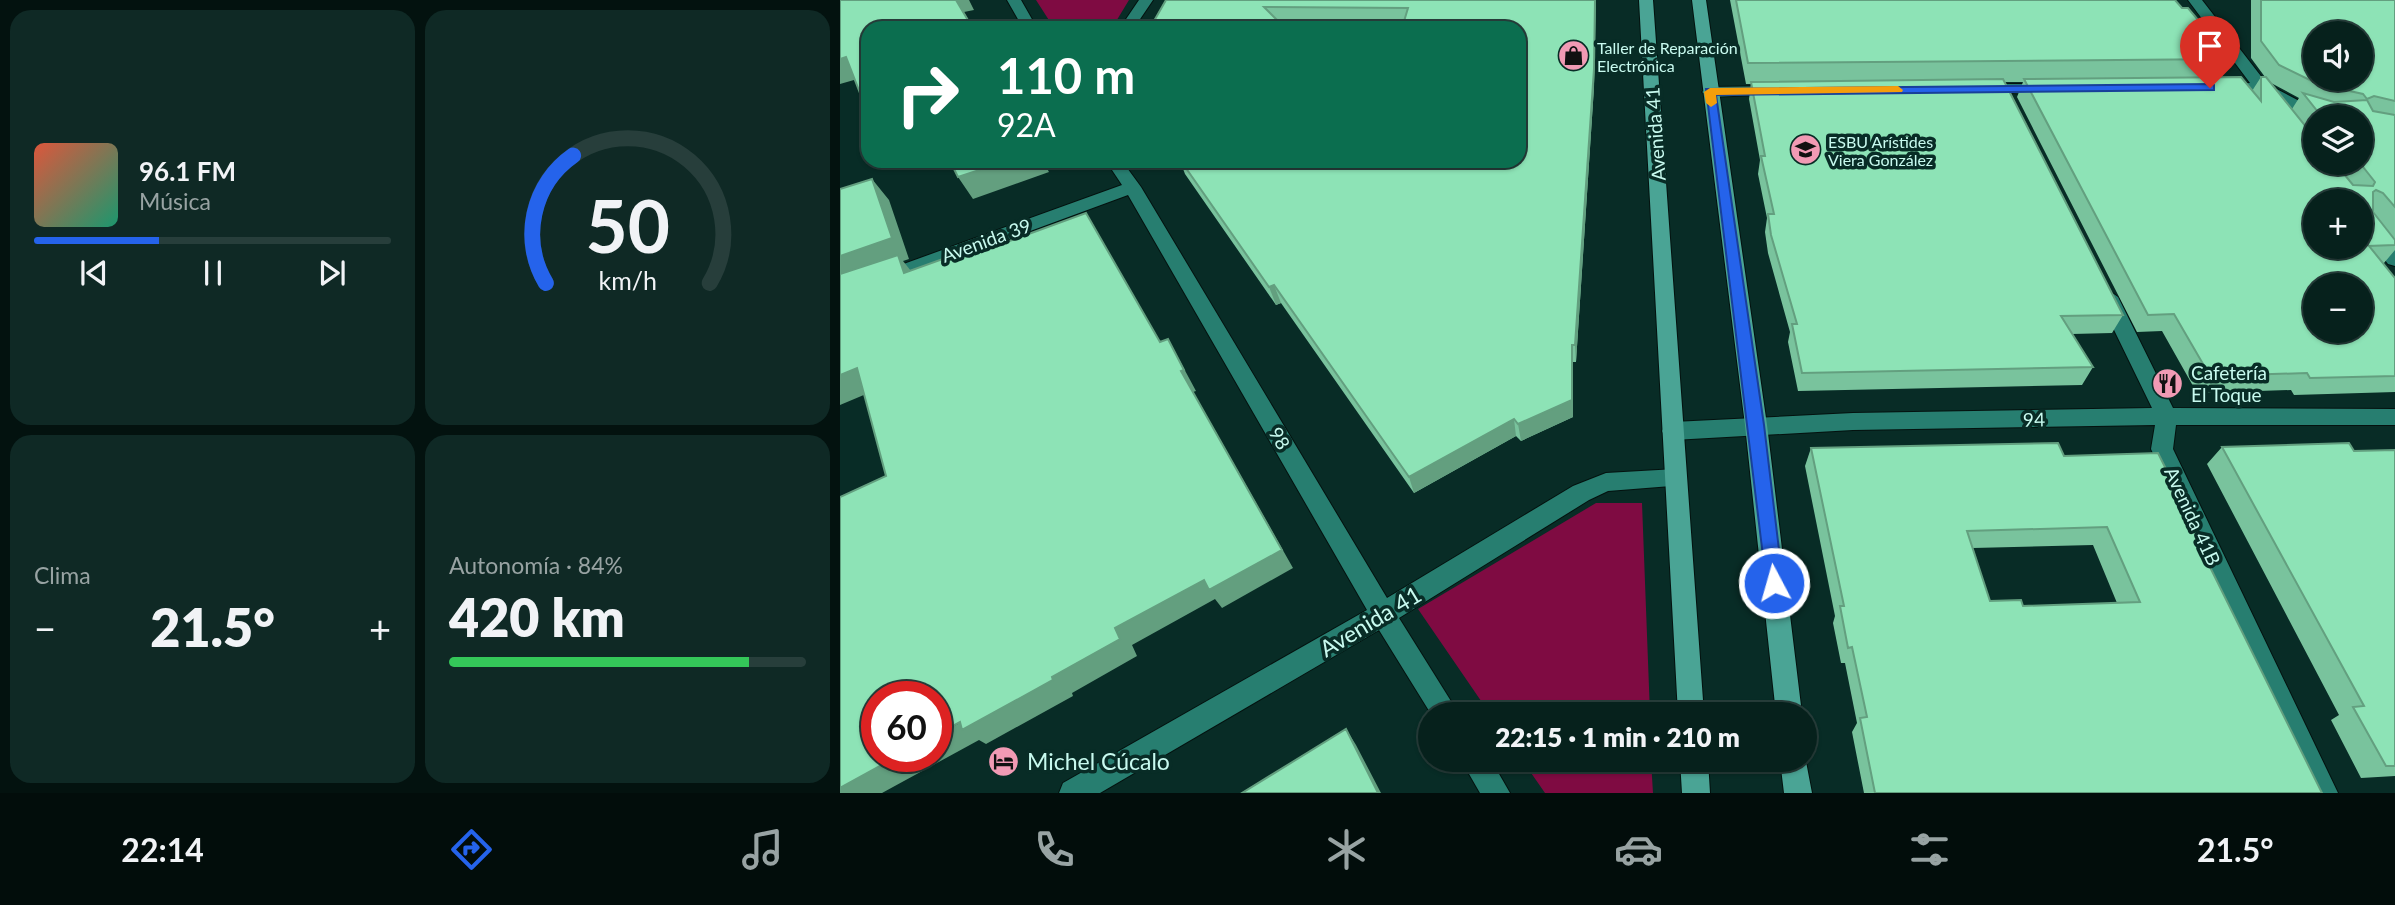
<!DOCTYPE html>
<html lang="es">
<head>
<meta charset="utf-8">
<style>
  body { margin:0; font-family:Lato,sans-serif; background:#0f2925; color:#f1f3f6; height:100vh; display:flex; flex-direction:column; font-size:26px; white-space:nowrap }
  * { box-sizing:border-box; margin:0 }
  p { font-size:23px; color:#98a3a3 }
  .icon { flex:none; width:38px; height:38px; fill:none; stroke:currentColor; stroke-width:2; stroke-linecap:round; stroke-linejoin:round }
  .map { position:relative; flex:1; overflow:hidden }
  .drawer { display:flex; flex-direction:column; gap:10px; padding:10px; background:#03120f; width:840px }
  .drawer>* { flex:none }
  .top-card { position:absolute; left:21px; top:21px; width:665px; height:147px; border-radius:21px; box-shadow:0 2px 5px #0004,0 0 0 2px #273e3b; background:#0b6e4f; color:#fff; overflow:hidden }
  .buttons { position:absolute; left:1463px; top:21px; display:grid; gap:14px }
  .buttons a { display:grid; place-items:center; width:70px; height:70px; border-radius:50%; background:#06211c; box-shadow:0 2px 5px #0004,0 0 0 2px #273e3b; font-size:35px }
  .speed { position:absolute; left:21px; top:681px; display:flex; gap:14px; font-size:35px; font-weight:700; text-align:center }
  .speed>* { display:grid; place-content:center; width:91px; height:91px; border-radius:50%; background:#06211c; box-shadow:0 2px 5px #0004,0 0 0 2px #273e3b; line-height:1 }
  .speed .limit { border:10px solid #d22; background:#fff; color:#111 }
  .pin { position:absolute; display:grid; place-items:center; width:60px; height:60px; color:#fff; margin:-72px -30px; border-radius:50% 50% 50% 0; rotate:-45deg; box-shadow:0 0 7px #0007 }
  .pin .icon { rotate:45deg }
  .me { position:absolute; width:77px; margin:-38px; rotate:354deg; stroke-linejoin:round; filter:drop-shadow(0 0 5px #0008) }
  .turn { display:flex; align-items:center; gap:24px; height:147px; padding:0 21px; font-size:32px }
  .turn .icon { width:91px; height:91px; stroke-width:2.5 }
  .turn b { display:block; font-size:49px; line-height:60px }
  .big { font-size:52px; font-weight:800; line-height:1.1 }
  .drawer .widget { flex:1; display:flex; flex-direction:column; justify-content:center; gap:10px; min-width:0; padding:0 24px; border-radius:21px; background:#0f2925 }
  .drawer .dial { align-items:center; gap:0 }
  .dial svg { height:182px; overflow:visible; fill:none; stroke:#273e3b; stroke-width:7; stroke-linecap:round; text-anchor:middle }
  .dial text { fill:#f1f3f6; stroke:none }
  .song { display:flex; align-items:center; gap:21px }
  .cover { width:84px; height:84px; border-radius:10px; background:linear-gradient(135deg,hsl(10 70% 55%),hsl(160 70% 35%)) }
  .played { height:7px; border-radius:4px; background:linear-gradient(90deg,#2563eb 35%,#273e3b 35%) }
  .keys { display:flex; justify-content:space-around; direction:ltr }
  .heat { display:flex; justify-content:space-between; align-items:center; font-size:38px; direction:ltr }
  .charge { height:10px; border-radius:5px; background:linear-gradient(90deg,#34c759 84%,#273e3b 0) }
  .drawer .tiles { flex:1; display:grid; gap:10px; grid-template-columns:repeat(2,1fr) }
  .trip { position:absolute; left:578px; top:702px; width:399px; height:70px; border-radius:35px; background:#06211c; box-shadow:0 2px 5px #0004,0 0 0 2px #273e3b; font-weight:800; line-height:70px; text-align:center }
  .dock { display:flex; height:112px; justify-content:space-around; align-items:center; background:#020d0b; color:#98a3a3 }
  .dock .icon { width:49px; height:49px }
  .dock .on { color:#2563eb }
  .dock b { font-size:32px; color:#f1f3f6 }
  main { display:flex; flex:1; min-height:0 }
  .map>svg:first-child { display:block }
  .green { fill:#7f0b42 }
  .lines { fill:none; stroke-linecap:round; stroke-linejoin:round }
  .minor-casing { stroke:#04120f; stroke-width:2 }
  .major-casing { stroke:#04120f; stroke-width:2 }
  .minor { fill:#277e70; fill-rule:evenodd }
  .major { fill:#4aa495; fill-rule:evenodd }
  .wall { fill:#79c39d; fill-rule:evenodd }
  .shaded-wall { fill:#639f7f }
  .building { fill:#8de3b6; stroke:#639f7f; stroke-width:2; fill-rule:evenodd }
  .route { fill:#2563eb; stroke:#184099; stroke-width:2 }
  .slow { fill:#f59e0b }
  .labels { text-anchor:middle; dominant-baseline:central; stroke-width:7; stroke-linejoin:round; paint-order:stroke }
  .far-poi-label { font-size:16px; fill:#c8faef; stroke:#082c26; text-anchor:start }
  .street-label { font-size:19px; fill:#c8faef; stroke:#082c26 }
  .poi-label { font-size:19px; fill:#c8faef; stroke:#082c26; text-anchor:start }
  .near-street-label { font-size:23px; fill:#c8faef; stroke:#082c26 }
  .near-poi-label { font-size:23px; fill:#c8faef; stroke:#082c26; text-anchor:start }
</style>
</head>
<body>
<main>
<section class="drawer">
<div class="tiles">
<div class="widget">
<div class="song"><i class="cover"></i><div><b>96.1 FM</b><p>Música</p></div></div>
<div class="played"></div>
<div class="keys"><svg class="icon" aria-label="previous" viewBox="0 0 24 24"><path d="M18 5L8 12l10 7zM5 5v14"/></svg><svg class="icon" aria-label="pause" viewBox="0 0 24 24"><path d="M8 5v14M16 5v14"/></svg><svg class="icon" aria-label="next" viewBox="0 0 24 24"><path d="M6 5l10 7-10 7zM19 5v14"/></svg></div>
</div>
<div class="widget dial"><svg viewBox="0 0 100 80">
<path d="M14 69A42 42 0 1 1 86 69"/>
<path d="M14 69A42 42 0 0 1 26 13" stroke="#2563eb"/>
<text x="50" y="56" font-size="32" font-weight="700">50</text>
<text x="50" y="72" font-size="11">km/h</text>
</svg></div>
<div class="widget"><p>Clima</p>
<div class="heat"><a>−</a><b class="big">21.5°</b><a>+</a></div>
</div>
<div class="widget"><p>Autonomía · 84%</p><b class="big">420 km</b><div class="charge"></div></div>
</div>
</section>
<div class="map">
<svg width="1555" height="793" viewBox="0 0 1555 793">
  <rect width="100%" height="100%" fill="#082c26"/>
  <path class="green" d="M 196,0 L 289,0 L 272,28 L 214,28 Z
    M 756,503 L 802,503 L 810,714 L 650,714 L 578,609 Z
    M 682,760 L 811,760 L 813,793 L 705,793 Z"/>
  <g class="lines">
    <defs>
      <path id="minor" d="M 167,0 L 181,0 L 197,28 L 183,28 Z
        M 299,0 L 313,0 L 294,28 L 280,28 Z
        M 1348,0 L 1362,0 L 1427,84 L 1465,104 L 1510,114 L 1512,117 C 1493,117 1472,118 1454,111 C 1441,106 1436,102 1423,99 L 1417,92 L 1378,91 L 1378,85 L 1410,83 Z
        M 1142,84 L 1207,84 L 1215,89 L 1207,94 L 1137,92 L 1134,89 Z
        M 938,86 L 943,88 L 943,94 L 870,97 L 862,92 L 870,87 Z
        M 266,161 L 282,161 L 301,187 L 547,598 L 733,486 L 766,473 L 836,469 L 844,471 L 847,478 L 844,485 L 768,491 L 749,500 L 559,618 L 619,714 L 591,714 L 539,630 L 260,793 L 219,793 L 223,783 L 527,610 L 288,195 L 0,301 L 0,287 L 282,185 Z
        M 1521,210 L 1527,212 L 1555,247 L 1555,266 L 1548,264 L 1521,228 Z
        M 1268,290 L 1278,297 L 1333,408 L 1555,409 L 1555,425 L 1336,425 L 1333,449 L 1498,793 L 1469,793 L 1311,449 L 1315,425 L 1013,430 L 833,440 L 825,437 L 822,431 L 825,425 L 833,422 L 1013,413 L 1312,408 L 1258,297 Z
        M 621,760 L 651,760 L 670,793 L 640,793 Z"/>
      <path id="major" d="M 799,0 L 813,0 L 864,714 L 838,714 Z
        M 852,0 L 866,0 L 927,425 L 962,714 L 936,714 L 905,425 Z
        M 964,751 L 972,793 L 944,793 L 940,760 L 964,760 Z
        M 840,760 L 868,760 L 870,793 L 842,793 Z"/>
    </defs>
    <use href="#minor" class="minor-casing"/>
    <use href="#major" class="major-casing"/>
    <use href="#minor" class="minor"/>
    <use href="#major" class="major"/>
  </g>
  <path class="wall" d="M 326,0 L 756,0 L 754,87 L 736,362 L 733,362 L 733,417 L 681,441 L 676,436 L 574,493 L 441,303 L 436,305 L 345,174 L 340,161 L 679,161 L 562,25 L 441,24 Z
    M 890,0 L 1335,0 L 1391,59 L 1381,78 L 1412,91 L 1421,77 L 1425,77 L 1411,58 L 1411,0 L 1555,0 L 1555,250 L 1544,263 L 1542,263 L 1555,278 L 1555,392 L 1454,395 L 1451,390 L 1357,393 L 1322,331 L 1297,332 L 1177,97 L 1183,82 L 1165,82 L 1283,315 L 1272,333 L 1232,334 L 1253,367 L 1242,385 L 958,391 L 948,342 L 950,332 L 928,253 L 925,232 L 927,218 L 918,174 L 920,160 L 909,99 L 911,84 L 906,84 ZM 1431,83 L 1459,98 L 1452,109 ZM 1475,117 L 1521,117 L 1521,163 L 1475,163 Z
    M 1382,447 L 1514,451 L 1555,450 L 1555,776 L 1521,778 L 1491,720 L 1499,715 L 1367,464 Z
    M 971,448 L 1224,456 L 1365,547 L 1361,551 L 1482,793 L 1024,793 L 1012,732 L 1017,723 L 1005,663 L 1001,663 L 993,623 L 995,616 L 965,466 ZM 1253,545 L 1277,603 L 1183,606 L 1150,601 L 1133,548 Z"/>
  <path class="shaded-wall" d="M 116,0 L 129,0 L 134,10 L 124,12 L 133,28 L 125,28 L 122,24 Z
    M 755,0 L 754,87 L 736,362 L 735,345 Z
    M 6,57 L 21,78 L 0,84 L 0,59 Z
    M 28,91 L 28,105 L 20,93 Z
    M 167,161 L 203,161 L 209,172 L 133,199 L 118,177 Z
    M 32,179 L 49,200 L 69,259 L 63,261 L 75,276 L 0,284 L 0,256 Z
    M 434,285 L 441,303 L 436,305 L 429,287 Z
    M 328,339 L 356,391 L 353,392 L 453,568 L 382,608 L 375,599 L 292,645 L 297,656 L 232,693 L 233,696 L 146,744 L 139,740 L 42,793 L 0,793 L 0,788 L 58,756 L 96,756 L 96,735 L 212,677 L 275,628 L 341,371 Z
    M 732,345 L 733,362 L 733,417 L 681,441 L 678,424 Z
    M 17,368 L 38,389 L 0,405 L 0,375 Z
    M 674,419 L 676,436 L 574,493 L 569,477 Z
    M 506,729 L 516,745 L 541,793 L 538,793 Z"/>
  <path class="building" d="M 0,0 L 116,0 L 129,22 L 122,24 L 125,28 L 28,28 L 28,91 L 20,93 L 6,57 L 0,59 Z
    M 326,0 L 755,0 L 754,69 L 735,345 L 732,345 L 732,400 L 678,424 L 674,419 L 569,477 L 434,285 L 429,287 L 341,161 L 679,161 L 679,28 L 562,28 L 568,8 L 424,7 L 445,28 L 310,28 Z
    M 896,0 L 1335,0 L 1342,8 L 1348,8 L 1391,59 L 908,63 Z
    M 1421,0 L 1555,0 L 1555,101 L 1534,96 L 1527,99 L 1523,94 L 1478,84 L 1439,65 L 1421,41 ZM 1475,33 L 1521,33 L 1521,79 L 1475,79 Z
    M 1401,77 L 1421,101 L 1421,77 L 1426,77 L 1475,138 L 1475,163 L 1495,163 L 1513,185 L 1533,186 L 1535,182 L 1520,163 L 1521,163 L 1521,117 L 1482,117 L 1463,93 L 1494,102 L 1527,100 L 1533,111 L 1555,115 L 1555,207 L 1543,193 L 1536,190 L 1533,192 L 1533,212 L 1555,240 L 1555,245 L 1529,246 L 1555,278 L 1555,376 L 1470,378 L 1467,373 L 1370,376 L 1334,314 L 1308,315 L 1184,79 ZM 1475,201 L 1521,201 L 1521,247 L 1475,247 ZM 1475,285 L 1521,285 L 1521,331 L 1475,331 Z
    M 1163,79 L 1283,315 L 1221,316 L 1253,367 L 962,373 L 952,324 L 957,324 L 931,235 L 928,214 L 934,214 L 921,156 L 925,156 L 911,82 Z
    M 110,161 L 167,161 L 118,177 Z
    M 32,179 L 52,238 L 0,256 L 0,189 Z
    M 246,213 L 320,342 L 328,339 L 344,370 L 341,371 L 442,550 L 369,590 L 364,580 L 275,628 L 280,639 L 212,677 L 213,680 L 122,730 L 120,722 L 96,735 L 96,696 L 37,696 L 37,756 L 58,756 L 0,788 L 0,497 L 46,476 L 17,368 L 0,375 L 0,274 L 58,255 L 64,273 L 161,238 L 164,243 Z
    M 1218,443 L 1224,456 L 1318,453 L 1365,547 L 1361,549 L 1482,793 L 1035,793 L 1020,718 L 1027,717 L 1012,647 L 1008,648 L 1000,606 L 1004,606 L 971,448 ZM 1267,527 L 1300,602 L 1183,606 L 1181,600 L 1150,601 L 1127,531 Z
    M 1509,443 L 1514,451 L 1555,450 L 1555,766 L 1546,766 L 1513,707 L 1524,706 L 1382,447 Z
    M 506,729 L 538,793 L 402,793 Z"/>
  <path class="route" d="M 1370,84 L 1374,85 L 1374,90 L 876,95 L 924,425 L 943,583 L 940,589 L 934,591 L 927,589 L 866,89 Z"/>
  <path class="slow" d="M 1058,86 L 1063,90 L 1062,92 L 876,95 L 877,103 L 871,107 L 866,103 L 864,92 L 870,88 Z"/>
  <defs>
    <symbol id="shop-disc" viewBox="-11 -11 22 22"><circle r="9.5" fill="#f19ab4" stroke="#082c26"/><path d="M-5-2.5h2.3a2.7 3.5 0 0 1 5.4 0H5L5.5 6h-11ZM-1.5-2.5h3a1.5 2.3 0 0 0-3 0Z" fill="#111"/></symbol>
    <symbol id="school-disc" viewBox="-11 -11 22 22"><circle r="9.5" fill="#f19ab4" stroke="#082c26"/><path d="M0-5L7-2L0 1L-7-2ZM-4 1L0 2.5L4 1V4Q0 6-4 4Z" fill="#111"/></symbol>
    <symbol id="restaurant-disc" viewBox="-11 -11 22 22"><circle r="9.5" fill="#f19ab4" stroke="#082c26"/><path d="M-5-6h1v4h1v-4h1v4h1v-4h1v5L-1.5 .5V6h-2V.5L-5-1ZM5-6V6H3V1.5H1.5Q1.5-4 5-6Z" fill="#111"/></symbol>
    <symbol id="hotel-disc" viewBox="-11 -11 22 22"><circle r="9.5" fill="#f19ab4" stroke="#082c26"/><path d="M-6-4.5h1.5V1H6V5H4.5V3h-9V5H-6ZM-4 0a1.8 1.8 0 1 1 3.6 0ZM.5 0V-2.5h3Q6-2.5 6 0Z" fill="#111"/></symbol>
  </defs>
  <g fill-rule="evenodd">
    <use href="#shop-disc" x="716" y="38" width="35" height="35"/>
    <use href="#school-disc" x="948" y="132" width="35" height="35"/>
    <use href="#restaurant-disc" x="1310" y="366" width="35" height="35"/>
    <use href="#hotel-disc" x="146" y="744" width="35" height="35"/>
  </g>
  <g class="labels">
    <g class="far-poi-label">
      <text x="757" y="47">Taller de Reparación<tspan x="757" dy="18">Electrónica</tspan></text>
      <text x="988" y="141">ESBU Arístides<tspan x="988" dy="18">Viera González</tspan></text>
    </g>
    <g class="street-label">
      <text transform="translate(815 134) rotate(-94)">Avenida 41</text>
      <text transform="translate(146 240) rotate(-20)">Avenida 39</text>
      <text transform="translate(1194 419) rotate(-1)">94</text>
      <text transform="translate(440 438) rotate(60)">98</text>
      <text transform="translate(1353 516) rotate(65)">Avenida 41B</text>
    </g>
    <g class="poi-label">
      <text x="1351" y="372">Cafetería<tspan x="1351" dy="22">El Toque</tspan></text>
    </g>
    <g class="near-street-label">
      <text transform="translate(530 621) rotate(-31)">Avenida 41</text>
    </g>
    <g class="near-poi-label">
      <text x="187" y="761">Michel Cúcalo</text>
    </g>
  </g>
</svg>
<div class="buttons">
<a><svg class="icon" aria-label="sound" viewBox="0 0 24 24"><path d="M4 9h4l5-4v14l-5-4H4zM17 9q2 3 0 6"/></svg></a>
<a><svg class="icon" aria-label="layers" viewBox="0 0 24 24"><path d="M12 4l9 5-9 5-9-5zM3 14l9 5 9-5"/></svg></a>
<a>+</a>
<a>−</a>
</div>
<div class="speed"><div class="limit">60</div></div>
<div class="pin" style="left:1370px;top:88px;background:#d93025"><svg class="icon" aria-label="arrive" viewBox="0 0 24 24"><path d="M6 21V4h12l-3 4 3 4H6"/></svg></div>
<svg class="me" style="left:934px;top:583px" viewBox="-20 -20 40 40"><circle r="17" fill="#2563eb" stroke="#fff" stroke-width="3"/><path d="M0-11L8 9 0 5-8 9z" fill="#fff"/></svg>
<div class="trip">22:15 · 1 min · 210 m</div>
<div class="top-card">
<div class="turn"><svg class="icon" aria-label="right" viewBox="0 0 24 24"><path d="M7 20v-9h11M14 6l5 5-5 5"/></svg><div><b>110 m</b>92A</div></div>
</div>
</div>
</main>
<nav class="dock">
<b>22:14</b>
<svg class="icon on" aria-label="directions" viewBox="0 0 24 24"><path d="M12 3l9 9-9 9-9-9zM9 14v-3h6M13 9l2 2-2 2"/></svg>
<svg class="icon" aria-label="music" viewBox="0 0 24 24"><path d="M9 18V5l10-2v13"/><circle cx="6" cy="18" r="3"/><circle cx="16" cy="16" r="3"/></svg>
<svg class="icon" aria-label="phone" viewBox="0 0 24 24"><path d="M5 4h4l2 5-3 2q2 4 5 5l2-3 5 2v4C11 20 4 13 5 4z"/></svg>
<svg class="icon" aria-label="climate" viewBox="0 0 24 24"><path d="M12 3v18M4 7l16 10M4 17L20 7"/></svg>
<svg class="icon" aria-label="car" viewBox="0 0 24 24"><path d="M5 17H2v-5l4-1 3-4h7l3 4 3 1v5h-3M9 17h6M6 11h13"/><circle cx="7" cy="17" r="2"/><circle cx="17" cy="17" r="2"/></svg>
<svg class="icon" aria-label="filters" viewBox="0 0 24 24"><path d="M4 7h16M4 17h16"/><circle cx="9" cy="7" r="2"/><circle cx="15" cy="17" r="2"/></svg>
<b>21.5°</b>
</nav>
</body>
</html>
